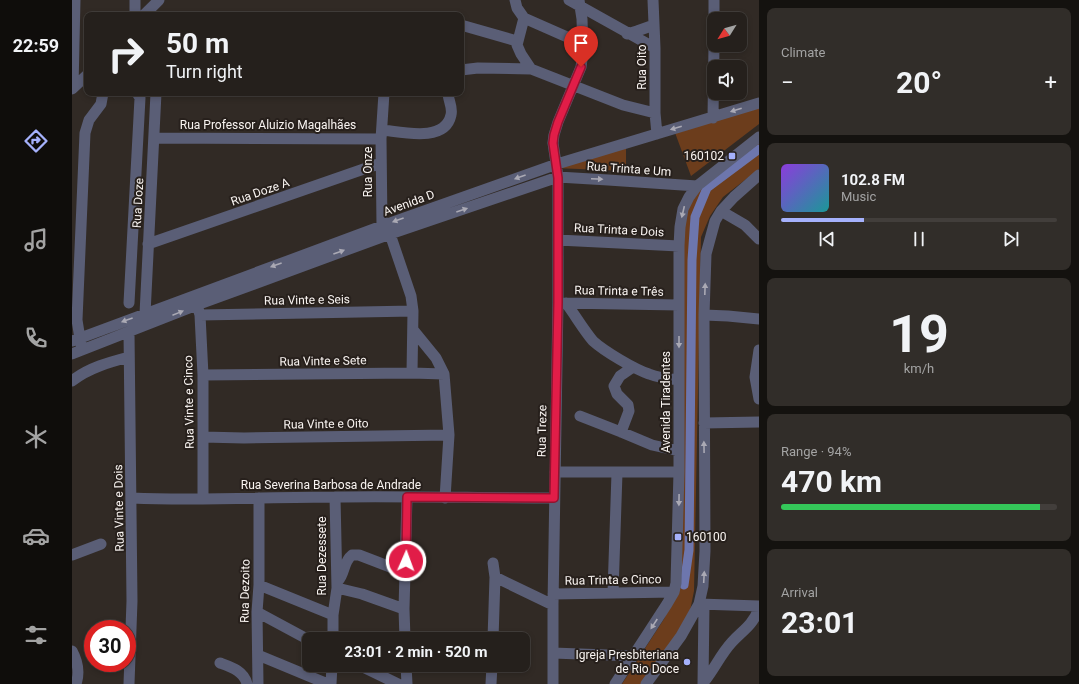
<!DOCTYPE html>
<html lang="en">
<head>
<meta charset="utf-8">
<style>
  body { margin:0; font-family:Roboto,sans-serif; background:#312d29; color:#f1f3f6; height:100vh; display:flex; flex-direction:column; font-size:15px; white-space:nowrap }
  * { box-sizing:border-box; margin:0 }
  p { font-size:13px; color:#a3a3a3 }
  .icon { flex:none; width:22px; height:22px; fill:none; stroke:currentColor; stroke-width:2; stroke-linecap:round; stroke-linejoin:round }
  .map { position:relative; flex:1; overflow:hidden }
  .sheet { display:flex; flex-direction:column; gap:8px; padding:8px; background:#14120f; width:320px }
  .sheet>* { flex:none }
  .banner { position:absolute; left:12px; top:12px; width:380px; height:84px; border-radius:8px; box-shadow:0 2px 6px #0003,0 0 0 1px #423e3b; background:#25201c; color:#f1f3f6; overflow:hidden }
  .needle { width:26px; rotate:233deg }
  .buttons { position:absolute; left:635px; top:12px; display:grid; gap:8px }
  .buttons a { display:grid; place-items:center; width:40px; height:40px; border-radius:8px; background:#25201c; box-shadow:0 2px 6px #0003,0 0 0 1px #423e3b; font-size:20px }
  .speed { position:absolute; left:12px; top:620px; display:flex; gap:8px; font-size:20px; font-weight:700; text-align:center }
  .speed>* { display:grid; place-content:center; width:52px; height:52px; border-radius:50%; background:#25201c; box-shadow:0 2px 6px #0003,0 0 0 1px #423e3b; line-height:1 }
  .speed .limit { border:6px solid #d22; background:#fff; color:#111 }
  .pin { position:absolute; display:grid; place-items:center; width:34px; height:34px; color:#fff; margin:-41px -17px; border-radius:50% 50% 50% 0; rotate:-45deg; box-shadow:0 0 4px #0007 }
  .pin .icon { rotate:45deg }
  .me { position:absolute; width:44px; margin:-22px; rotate:2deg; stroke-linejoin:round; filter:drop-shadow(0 0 3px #0008) }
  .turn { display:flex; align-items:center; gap:14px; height:84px; padding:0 16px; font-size:18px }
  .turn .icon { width:52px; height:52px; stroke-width:2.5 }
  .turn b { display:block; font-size:28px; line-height:34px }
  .big { font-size:30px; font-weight:700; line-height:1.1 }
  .sheet .tile { flex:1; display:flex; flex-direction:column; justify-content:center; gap:6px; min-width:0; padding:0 14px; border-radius:8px; background:#312d29 }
  .sheet .dial { align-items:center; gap:0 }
  .dial b { font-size:52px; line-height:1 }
  .song { display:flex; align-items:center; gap:12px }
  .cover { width:48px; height:48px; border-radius:6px; background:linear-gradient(135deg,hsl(270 70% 55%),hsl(180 70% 35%)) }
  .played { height:4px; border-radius:2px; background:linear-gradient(90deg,#a5b1fc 30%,#423e3b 30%) }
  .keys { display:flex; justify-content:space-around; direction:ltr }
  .heat { display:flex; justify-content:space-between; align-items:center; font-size:22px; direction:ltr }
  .charge { height:6px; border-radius:3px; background:linear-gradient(90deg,#34c759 94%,#423e3b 0) }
  .trip { position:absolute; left:230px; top:632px; width:228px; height:40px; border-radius:8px; background:#25201c; box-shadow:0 2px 6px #0003,0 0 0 1px #423e3b; font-weight:700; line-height:40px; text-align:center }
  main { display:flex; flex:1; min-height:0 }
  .tab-bar { display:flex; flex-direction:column; width:72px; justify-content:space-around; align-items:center; background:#0f0d0b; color:#a3a3a3 }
  .tab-bar .icon { width:28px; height:28px }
  .tab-bar .on { color:#a5b1fc }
  .tab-bar b { font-size:18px; color:#f1f3f6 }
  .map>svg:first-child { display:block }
  .green { fill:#6c3d1c }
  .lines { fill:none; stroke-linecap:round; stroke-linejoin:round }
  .canal { stroke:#6d76ad; stroke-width:9 }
  .minor { stroke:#5a5e76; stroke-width:11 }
  .oneway { fill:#aaa9b4 }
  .route-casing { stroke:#92132f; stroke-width:10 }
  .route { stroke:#e11d48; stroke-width:7 }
  .poi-dot { fill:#a5b1fc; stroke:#27201c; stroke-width:1.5 }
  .labels { text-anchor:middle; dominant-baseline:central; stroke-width:4; stroke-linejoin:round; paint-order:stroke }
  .street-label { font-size:12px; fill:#f9f4f1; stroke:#27201c }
  .poi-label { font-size:12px; fill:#f9f4f1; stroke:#27201c; text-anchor:end }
</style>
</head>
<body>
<main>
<nav class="tab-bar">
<b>22:59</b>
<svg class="icon on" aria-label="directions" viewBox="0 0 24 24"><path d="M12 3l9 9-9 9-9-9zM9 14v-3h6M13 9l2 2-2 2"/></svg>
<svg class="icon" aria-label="music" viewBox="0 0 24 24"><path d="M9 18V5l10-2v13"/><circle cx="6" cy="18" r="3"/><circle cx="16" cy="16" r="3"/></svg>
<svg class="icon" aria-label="phone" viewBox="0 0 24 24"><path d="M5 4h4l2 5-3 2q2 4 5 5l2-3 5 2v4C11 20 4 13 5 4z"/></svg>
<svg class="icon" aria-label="climate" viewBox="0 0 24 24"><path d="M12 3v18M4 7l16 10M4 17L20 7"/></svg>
<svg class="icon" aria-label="car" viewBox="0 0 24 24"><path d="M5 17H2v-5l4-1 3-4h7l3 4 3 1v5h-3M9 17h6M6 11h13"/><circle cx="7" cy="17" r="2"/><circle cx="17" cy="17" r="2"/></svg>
<svg class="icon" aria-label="filters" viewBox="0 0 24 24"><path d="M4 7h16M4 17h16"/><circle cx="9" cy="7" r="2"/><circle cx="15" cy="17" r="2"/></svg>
</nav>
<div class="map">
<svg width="687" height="684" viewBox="0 0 687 684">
  <rect width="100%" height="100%" fill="#312a25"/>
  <path class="green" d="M 687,104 L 687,124 L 619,176 L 602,130 Z
    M 687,142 L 687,169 L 651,197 L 638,216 L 629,237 L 622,591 L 616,621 L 572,684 L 550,684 L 592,619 L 605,588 L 611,217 L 623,192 Z
    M 554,146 L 554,171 L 483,168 Z"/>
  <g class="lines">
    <path class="canal" d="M 612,585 L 617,550 L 620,260 L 623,217 L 635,188 L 687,149"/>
    <path class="minor" d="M 443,0 L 445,8 L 452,18 L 445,45 L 449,54 L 459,69
      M 497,0 L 583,48
      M 581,0 L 583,48 L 583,113 L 585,134
      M 63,15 L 63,0
      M 72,15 L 87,0
      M 452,18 L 511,44
      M 642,19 L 642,0
      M 389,25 L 445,41
      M 555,34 L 565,31 L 582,25
      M 389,70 L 406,68 L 459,69 L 551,105 L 583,113
      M 1,88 L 3,0
      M 0,89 L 15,75
      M 641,118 L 642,45
      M 310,130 C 330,132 373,143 379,115 C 381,107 376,100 376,93
      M 82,138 L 309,139
      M 649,211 L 673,225 L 687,239
      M 310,226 L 309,139 L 312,93
      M 318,234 L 339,296 L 341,311 L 340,373
      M 486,240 L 607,246
      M 76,244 L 309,163
      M 57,303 L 68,98 L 65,93
      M 490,303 L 607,305
      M 494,303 C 503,315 511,329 521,341 C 532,351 562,369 577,374 C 587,378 597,379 607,380
      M 126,308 L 128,315 L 131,375 L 131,499
      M 73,314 L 84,93
      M 128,315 L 341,311
      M 632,315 L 656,316 L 687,319
      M 342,331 L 364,358 L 372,374 L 377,435 L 373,498
      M 57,332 L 60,601 L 57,684
      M 0,341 L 310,226 L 485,164 L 687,103
      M 9,345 L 5,320 L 13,133 L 17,120 L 29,104 L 31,93
      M 687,350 L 683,377 L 687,399
      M 0,354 L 125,305 L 318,234 L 486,177 L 536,180 L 625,186
      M 131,375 L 340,373 L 372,374
      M 0,381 C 16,368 38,362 57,357
      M 508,416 L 549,432 L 580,445 L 607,451
      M 632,423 L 687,422
      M 549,432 L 557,411 L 556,405 L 545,394 L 542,386 L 548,376 L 561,367
      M 131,437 L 172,438 L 377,435
      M 483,472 L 607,472
      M 60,498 C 128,501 196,497 263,497 C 336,496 409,498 482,498
      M 0,555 L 29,544
      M 423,577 L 481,605
      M 266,581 C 273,574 271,562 280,555 L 287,555 L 334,573
      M 187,585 L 261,615
      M 265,588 L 290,594 L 332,609
      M 541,592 L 545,473
      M 481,594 L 602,592
      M 627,604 L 687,606
      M 185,612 L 237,640
      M 261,639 L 261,615 L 265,588 L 263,497
      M 333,639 L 332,609 L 335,497
      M 421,639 L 423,577 L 421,563
      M 0,651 C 6,662 8,672 4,684
      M 481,653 L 562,656
      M 186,655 L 256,684
      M 148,663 C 159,667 172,671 175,684
      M 287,665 L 326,684
      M 334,665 L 335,684
      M 631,683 C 642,670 648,655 660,642 C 672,629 679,627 687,609
      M 186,684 L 185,612 L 187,585 L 187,498
      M 259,684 L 260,665
      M 419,684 L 420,665
      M 481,684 L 481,605 L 486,302 L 486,177 L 481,143 L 482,135 L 486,122 L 509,67 L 511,52 L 510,19 L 507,0
      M 543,684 L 595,604 L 602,592 L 604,583 L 607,472 L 607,246 L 608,227 L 611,209 L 617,197 L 625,186 L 687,137
      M 574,684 L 609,636 L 627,604 L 631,586 L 633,551 L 632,315 L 634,254 L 643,221 L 649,211 L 662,197 L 687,175
      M 631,684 L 632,604"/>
  </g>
  <defs><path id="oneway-solid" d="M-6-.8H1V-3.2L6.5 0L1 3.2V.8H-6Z"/></defs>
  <g class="oneway">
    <use href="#oneway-solid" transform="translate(664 110) rotate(162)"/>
    <use href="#oneway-solid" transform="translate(604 128) rotate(164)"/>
    <use href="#oneway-solid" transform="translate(448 177) rotate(160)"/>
    <use href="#oneway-solid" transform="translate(525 179) rotate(2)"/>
    <use href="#oneway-solid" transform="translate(390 210) rotate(-19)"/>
    <use href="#oneway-solid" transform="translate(611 212) rotate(103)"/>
    <use href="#oneway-solid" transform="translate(326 220) rotate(160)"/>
    <use href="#oneway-solid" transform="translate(267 252) rotate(-20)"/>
    <use href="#oneway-solid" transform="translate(204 265) rotate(160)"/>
    <use href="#oneway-solid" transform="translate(633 289) rotate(-88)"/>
    <use href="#oneway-solid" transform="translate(106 313) rotate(-22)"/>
    <use href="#oneway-solid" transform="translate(55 320) rotate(160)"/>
    <use href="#oneway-solid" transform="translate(607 342) rotate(90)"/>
    <use href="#oneway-solid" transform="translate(632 447) rotate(-91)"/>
    <use href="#oneway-solid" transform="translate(607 500) rotate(91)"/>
    <use href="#oneway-solid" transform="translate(632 577) rotate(-87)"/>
    <use href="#oneway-solid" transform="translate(582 624) rotate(123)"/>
  </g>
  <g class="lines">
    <defs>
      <path id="route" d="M 334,561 L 335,497 L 482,498 L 486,302 L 486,178 L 481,143 L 482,135 L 486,122 L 509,67"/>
    </defs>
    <use href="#route" class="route-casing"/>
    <use href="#route" class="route"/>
  </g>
  <g class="poi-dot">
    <rect x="656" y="152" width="8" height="8" rx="2"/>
    <rect x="602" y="533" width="8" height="8" rx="2"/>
    <circle cx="615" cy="662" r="4"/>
  </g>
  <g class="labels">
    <g class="street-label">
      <text transform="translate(570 67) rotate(-90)">Rua Oito</text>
      <text x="196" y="125">Rua Professor Aluizio Magalhães</text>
      <text transform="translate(557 169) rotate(4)">Rua Trinta e Um</text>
      <text transform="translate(296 172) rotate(-90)">Rua Onze</text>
      <text transform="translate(188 192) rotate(-19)">Rua Doze A</text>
      <text transform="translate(66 203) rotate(-87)">Rua Doze</text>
      <text transform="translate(337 203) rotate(-20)">Avenida D</text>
      <text transform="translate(547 230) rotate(3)">Rua Trinta e Dois</text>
      <text transform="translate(547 291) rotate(1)">Rua Trinta e Três</text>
      <text transform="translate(235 300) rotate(-1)">Rua Vinte e Seis</text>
      <text transform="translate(251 361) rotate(-1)">Rua Vinte e Sete</text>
      <text transform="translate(117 402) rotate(-91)">Rua Vinte e Cinco</text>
      <text transform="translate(594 402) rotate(-90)">Avenida Tiradentes</text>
      <text transform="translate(254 424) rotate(-1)">Rua Vinte e Oito</text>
      <text transform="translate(470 431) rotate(-89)">Rua Treze</text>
      <text x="259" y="485">Rua Severina Barbosa de Andrade</text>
      <text transform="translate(47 508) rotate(-91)">Rua Vinte e Dois</text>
      <text transform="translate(250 556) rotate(-90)">Rua Dezessete</text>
      <text transform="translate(541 580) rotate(-1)">Rua Trinta e Cinco</text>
      <text transform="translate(173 591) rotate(-89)">Rua Dezoito</text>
    </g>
    <g class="poi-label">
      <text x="652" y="156">160102</text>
      <text x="614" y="537" text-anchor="start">160100</text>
      <text x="607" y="655">Igreja Presbiteriana<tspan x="607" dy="14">de Rio Doce</tspan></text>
    </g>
  </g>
</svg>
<div class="buttons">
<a><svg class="needle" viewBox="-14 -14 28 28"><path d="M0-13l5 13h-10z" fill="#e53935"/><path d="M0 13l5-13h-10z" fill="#a3a3a3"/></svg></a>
<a><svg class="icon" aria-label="sound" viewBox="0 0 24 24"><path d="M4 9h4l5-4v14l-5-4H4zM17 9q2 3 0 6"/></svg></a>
</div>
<div class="speed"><div class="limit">30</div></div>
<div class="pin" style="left:509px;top:67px;background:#d93025"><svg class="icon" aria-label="arrive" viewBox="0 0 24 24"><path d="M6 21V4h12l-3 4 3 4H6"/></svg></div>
<svg class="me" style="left:334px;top:561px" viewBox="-20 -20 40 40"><circle r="17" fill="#e11d48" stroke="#fff" stroke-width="3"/><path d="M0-11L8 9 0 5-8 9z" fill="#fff"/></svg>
<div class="trip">23:01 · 2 min · 520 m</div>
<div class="banner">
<div class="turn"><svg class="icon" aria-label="right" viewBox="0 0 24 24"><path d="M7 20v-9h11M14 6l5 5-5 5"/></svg><div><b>50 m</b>Turn right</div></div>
</div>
</div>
<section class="sheet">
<div class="tile"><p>Climate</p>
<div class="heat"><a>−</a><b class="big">20°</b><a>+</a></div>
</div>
<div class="tile">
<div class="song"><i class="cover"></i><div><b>102.8 FM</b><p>Music</p></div></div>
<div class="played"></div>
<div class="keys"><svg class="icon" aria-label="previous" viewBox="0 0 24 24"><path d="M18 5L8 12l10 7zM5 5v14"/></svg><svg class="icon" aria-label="pause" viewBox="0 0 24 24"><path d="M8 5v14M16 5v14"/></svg><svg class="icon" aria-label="next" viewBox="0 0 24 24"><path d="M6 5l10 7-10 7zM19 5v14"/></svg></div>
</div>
<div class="tile dial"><b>19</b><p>km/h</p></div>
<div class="tile"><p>Range · 94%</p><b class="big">470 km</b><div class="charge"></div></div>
<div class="tile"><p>Arrival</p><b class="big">23:01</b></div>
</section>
</main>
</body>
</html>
